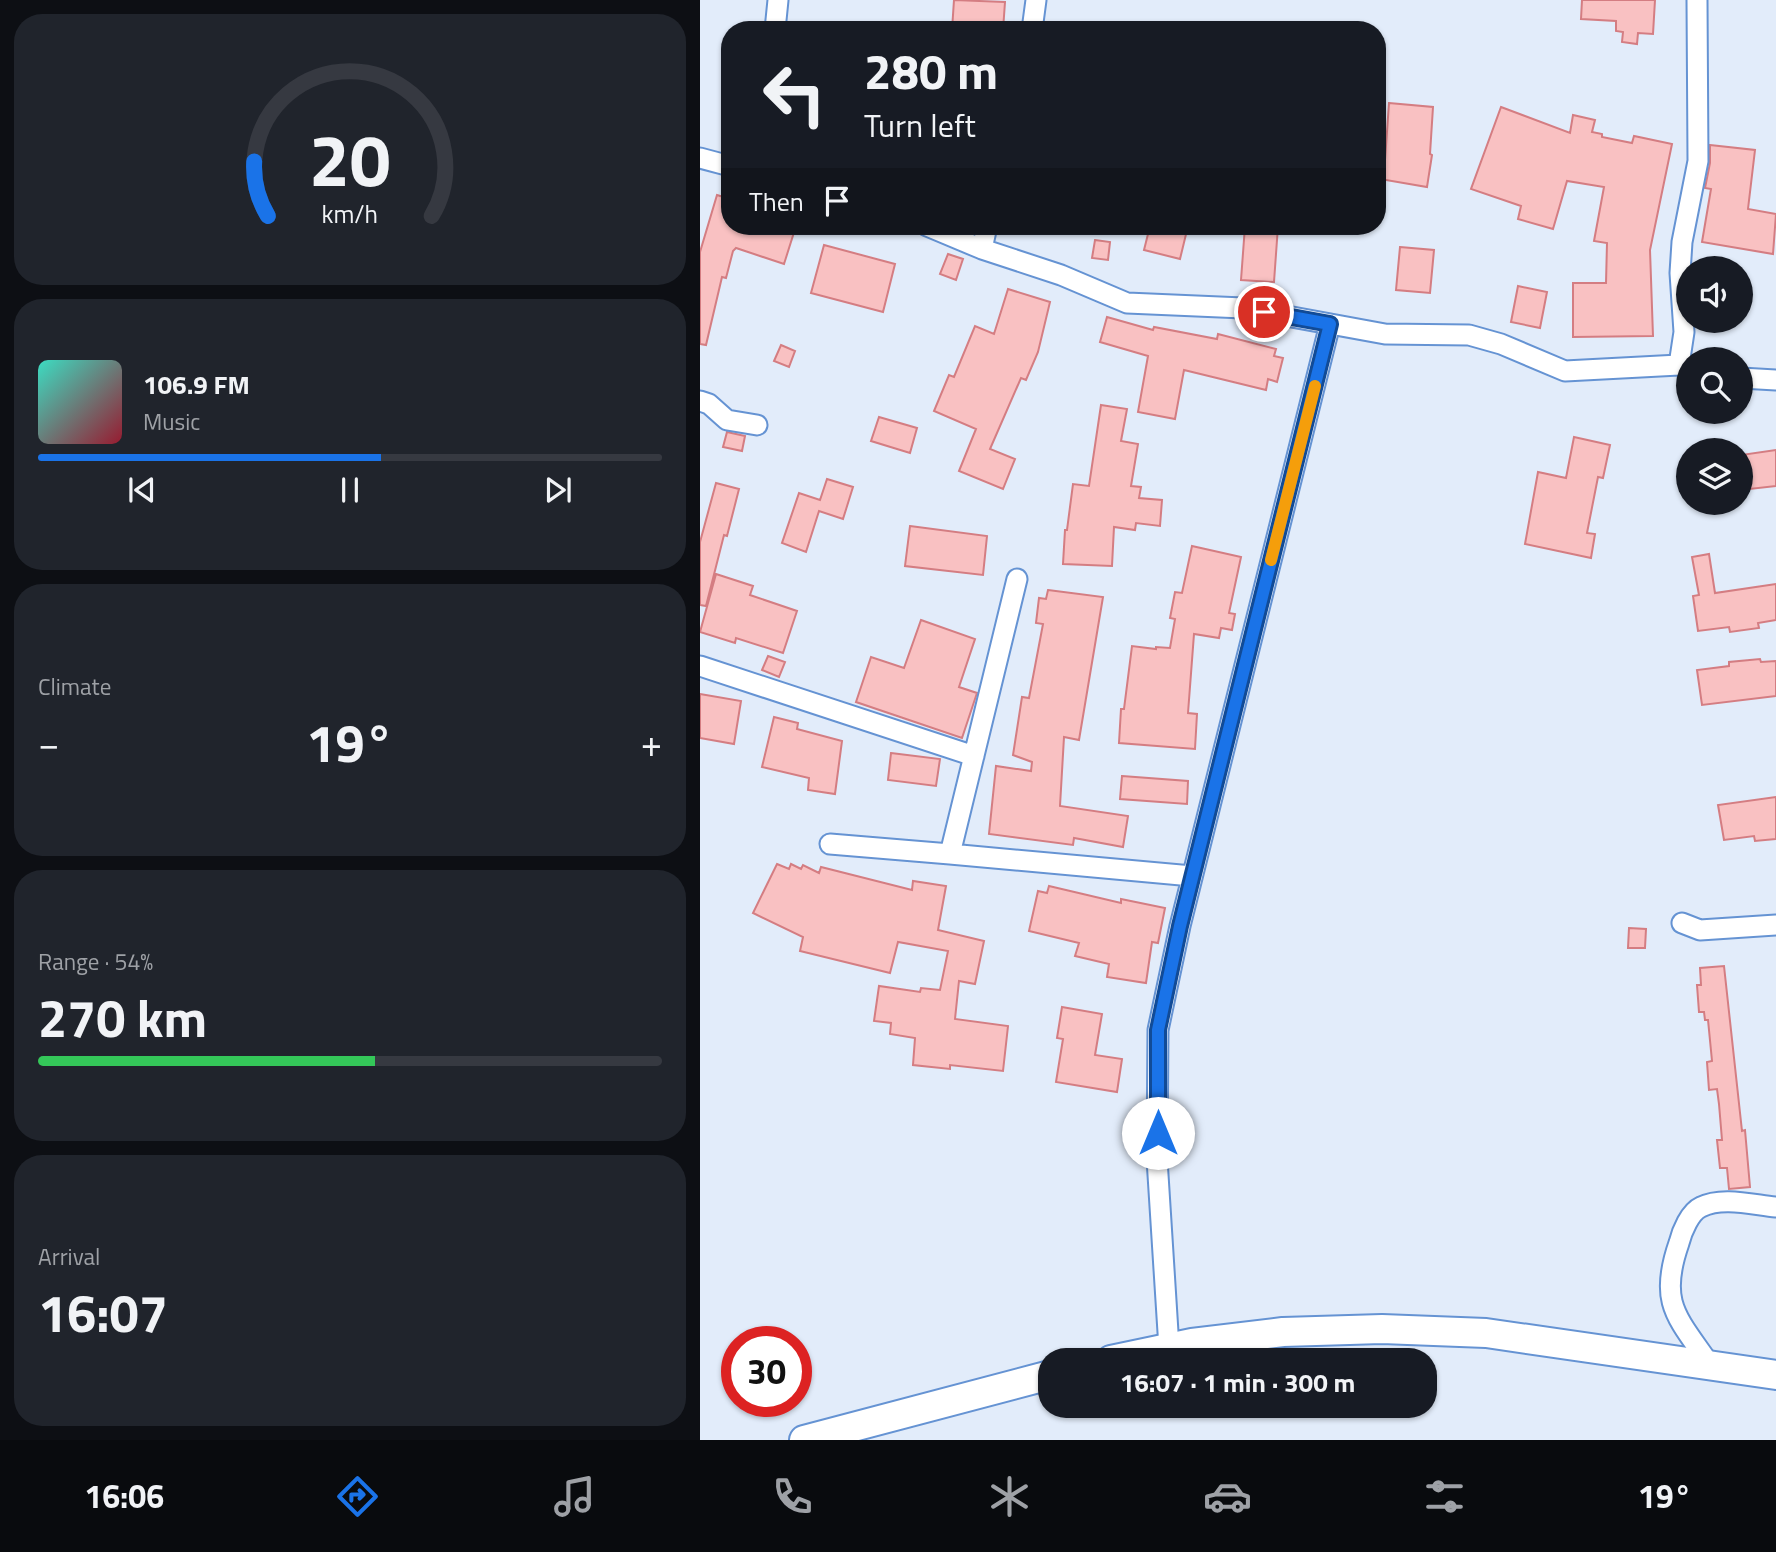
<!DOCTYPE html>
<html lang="en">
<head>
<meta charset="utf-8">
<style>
  body { margin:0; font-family:"Titillium Web",sans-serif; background:#20242c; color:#f1f3f6; height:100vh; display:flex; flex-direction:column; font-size:26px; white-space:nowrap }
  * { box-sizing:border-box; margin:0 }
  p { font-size:23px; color:#9ea1a6 }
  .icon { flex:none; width:38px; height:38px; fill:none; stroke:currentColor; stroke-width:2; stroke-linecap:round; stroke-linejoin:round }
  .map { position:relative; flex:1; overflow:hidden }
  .details { display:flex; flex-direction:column; gap:14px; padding:14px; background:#0d0f14; width:700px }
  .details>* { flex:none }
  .top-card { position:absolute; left:21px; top:21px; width:665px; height:214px; border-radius:28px; box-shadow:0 2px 5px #0004; background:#171b24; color:#f1f3f6; overflow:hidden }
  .controls { position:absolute; left:976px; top:256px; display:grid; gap:14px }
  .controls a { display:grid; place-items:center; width:77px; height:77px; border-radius:50%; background:#171b24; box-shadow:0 2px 5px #0004; font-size:35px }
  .speed { position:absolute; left:21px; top:1326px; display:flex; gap:14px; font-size:35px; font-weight:700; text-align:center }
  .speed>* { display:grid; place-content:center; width:91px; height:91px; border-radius:50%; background:#171b24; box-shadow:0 2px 5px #0004; line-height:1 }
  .speed .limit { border:10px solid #d22; background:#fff; color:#111 }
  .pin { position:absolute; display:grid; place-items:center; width:60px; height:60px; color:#fff; margin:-30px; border:4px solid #fff; border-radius:50%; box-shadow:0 2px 7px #0007 }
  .me { position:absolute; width:77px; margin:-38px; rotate:0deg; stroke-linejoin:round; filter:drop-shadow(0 0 5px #0008) }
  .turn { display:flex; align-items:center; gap:24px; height:147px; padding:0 28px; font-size:32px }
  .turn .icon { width:91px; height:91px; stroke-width:2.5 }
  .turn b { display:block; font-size:49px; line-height:60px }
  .then { display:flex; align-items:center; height:66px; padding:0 28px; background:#0003; gap:14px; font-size:26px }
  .big { font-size:52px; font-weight:700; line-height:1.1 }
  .details .tile { flex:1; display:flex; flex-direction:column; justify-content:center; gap:10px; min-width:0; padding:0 24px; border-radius:28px; background:#20242c }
  .details .dial { align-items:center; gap:0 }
  .dial svg { height:182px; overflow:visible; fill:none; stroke:#363941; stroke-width:7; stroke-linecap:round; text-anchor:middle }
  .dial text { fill:#f1f3f6; stroke:none }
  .song { display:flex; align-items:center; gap:21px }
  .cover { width:84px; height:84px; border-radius:10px; background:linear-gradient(135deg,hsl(170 70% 55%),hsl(350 70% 35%)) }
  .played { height:7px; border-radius:4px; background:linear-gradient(90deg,#1a73e8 55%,#363941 55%) }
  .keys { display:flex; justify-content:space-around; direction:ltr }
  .heat { display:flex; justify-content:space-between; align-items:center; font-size:38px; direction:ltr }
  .charge { height:10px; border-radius:5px; background:linear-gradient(90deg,#34c759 54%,#363941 0) }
  .trip { position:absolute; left:338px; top:1348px; width:399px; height:70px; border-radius:28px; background:#171b24; box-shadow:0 2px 5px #0004; font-weight:700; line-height:70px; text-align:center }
  .dock { display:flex; height:112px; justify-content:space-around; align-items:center; background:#090b0e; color:#9ea1a6 }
  .dock .icon { width:49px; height:49px }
  .dock .selected { color:#1a73e8 }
  .dock b { font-size:32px; color:#f1f3f6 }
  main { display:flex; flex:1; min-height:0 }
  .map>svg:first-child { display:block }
  .building { fill:#f9c1c2; stroke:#d47d82; stroke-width:2 }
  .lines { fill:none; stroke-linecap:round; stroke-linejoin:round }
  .street-casing { stroke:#6593d3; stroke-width:23 }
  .secondary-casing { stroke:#6593d3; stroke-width:32 }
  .street { stroke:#fff; stroke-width:19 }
  .secondary { stroke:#fff; stroke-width:28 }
  .route-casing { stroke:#114b97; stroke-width:18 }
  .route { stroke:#1a73e8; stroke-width:12 }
  .slow { stroke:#f59e0b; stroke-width:12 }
</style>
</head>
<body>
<main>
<section class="details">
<div class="tile dial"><svg viewBox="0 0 100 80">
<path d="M14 69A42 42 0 1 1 86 69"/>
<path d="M14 69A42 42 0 0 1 8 45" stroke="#1a73e8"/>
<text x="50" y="56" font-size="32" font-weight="700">20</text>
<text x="50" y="72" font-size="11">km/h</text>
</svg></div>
<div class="tile">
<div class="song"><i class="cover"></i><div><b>106.9 FM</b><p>Music</p></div></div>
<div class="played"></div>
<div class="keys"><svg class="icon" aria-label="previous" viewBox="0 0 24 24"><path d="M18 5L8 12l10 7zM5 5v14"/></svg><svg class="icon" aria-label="pause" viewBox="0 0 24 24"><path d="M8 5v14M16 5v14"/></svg><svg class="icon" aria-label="next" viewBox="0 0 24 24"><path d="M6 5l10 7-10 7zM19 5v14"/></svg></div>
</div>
<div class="tile"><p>Climate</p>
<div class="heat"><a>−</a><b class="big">19°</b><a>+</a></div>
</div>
<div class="tile"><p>Range · 54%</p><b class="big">270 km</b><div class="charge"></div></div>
<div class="tile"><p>Arrival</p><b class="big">16:07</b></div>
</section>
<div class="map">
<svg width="1076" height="1440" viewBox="0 0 1076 1440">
  <rect width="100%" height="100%" fill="#e2ecfa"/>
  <path class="building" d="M 254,0 L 305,2 L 303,30 L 252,30 Z
    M 882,0 L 955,0 L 953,34 L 938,33 L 937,44 L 922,42 L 923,32 L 916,31 L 916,21 L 881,19 Z
    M 689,103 L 733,107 L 730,154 L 732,155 L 727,187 L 680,179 L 683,159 L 685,160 Z
    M 801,107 L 870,133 L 873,115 L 895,120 L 892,132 L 902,134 L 902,137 L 932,143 L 934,136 L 972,144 L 950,250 L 953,336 L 873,337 L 873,283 L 906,283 L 907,243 L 894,241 L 904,187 L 867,181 L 853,229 L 818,219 L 821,206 L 771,189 Z
    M 1010,145 L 1055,150 L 1048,209 L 1076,214 L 1073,254 L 1002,242 L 1011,189 L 1005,188 L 1010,163 Z
    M 17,195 L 30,199 L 30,226 L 96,226 L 84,264 L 36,248 L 33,251 L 26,278 L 22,277 L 6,345 L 0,344 L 0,252 Z
    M 450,226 L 488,226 L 480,259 L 444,250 Z
    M 545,226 L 578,226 L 574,282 L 541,280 Z
    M 395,240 L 410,242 L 408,260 L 392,258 Z
    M 124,245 L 195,264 L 183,312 L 111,293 Z
    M 700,247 L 734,250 L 730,293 L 696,290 Z
    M 248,254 L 263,259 L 256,280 L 240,274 Z
    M 818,286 L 847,292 L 840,328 L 811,322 Z
    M 308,289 L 350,302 L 338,352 L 326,380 L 321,378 L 290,449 L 315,459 L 303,489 L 259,471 L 276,429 L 234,411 L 249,375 L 254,377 L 275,326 L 294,334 Z
    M 407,317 L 453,330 L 454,327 L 517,339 L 518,334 L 576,349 L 574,356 L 583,358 L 577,382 L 568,379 L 566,390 L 484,370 L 475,419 L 438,412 L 448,356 L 400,342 Z
    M 81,345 L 95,351 L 89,367 L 74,361 Z
    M 401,405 L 427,409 L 421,441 L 438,444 L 431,486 L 441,487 L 439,498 L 462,500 L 460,526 L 436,523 L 435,530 L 414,527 L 412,566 L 363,564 L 365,530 L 367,530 L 373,484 L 389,486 Z
    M 179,417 L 217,428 L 210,453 L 171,441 Z
    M 27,432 L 45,436 L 42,451 L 23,447 Z
    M 874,437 L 910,445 L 903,478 L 898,477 L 887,533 L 895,534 L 891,558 L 825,544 L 838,472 L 866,478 Z
    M 1076,450 L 1076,486 L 1041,490 L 1041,455 Z
    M 127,479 L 153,487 L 143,519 L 119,511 L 106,552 L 82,543 L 99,493 L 120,500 Z
    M 16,483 L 39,489 L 27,536 L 24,535 L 6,606 L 0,605 L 0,542 Z
    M 210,526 L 287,536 L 283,575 L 205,566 Z
    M 492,546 L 541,557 L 529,613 L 535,614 L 532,630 L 521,628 L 519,638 L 494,634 L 488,713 L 497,714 L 495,749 L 419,743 L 421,709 L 424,709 L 432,646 L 456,649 L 456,647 L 470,648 L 475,619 L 470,618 L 475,592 L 482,593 Z
    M 1009,554 L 1015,593 L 1076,584 L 1076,620 L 1058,623 L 1059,628 L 1030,632 L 1029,627 L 998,631 L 993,596 L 999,595 L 992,557 Z
    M 16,574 L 53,586 L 50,595 L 97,611 L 83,653 L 36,638 L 35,643 L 0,632 Z
    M 348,590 L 403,597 L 379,740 L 364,737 L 360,806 L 428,816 L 423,847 L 374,838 L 373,845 L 289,834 L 296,766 L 331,771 L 332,762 L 313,755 L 322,697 L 329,698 L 343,624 L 336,623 L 339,598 L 346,599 Z
    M 221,620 L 275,639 L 259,687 L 277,693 L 262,738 L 156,702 L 171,657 L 204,668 Z
    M 68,656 L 85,662 L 79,677 L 62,670 Z
    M 1060,659 L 1061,662 L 1076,661 L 1076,696 L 1002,705 L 997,670 L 1029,666 L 1029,662 Z
    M 0,694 L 41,701 L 34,744 L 0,738 Z
    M 74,717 L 98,723 L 97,729 L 142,741 L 135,794 L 108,790 L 109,778 L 62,767 Z
    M 191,753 L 240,759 L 236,786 L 188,780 Z
    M 422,776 L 488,781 L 487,804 L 420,799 Z
    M 1076,797 L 1076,839 L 1055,841 L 1054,836 L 1024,840 L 1018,805 Z
    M 77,864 L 89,869 L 91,864 L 101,869 L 103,865 L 119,873 L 121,867 L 212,890 L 213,881 L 246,886 L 238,930 L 284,941 L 275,984 L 259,981 L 255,1019 L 308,1026 L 303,1071 L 250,1065 L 250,1069 L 213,1065 L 215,1038 L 190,1034 L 191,1023 L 174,1021 L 179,986 L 220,992 L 221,988 L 240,990 L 248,951 L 198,942 L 190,973 L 100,951 L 103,937 L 53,913 Z
    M 349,886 L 421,903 L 421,899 L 465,908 L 458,943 L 452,942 L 446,983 L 407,977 L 409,964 L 375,956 L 379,943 L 329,931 L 338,891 L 347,893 Z
    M 929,928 L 946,929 L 945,948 L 928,948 Z
    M 1024,966 L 1042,1131 L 1045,1130 L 1050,1187 L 1029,1189 L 1027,1168 L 1020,1168 L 1017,1140 L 1022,1140 L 1019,1104 L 1017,1089 L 1009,1090 L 1007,1062 L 1012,1061 L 1008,1020 L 1005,1020 L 1004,1012 L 999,1012 L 997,985 L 1001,985 L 1000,968 Z
    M 362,1007 L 402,1014 L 395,1055 L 422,1059 L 417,1092 L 356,1082 L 363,1039 L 357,1038 Z"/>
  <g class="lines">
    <defs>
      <path id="street" d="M 75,30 L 78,0
        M 332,30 L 336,0
        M 0,158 L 30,166
        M 227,226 L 282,249 L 361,275 L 427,303 L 543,308 L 685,334 L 769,335 L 801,344 L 865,371 L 979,365 L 989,368
        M 282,249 L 287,226
        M 979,365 L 984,332 L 980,273 L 982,242 L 998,161 L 997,0
        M 1041,378 L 1076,380
        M 0,401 L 9,404 L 27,420 L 57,425
        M 317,579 L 250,854 L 492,876
        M 0,666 L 274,756
        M 130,844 L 250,854
        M 982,923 L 1000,930 L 1076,925
        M 469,1348 L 457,1159 L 458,1030 L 480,926 L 630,324
        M 1010,1365 C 977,1317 958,1303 979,1243 C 982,1231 990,1212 1001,1207 C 1022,1196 1054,1205 1076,1207"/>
      <path id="secondary" d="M 411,1360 L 492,1343 L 583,1332 L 682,1329 L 786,1333 L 1076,1375
        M 104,1440 L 350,1375"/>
    </defs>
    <use href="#street" class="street-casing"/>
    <use href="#secondary" class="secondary-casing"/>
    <use href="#street" class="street"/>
    <use href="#secondary" class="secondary"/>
  </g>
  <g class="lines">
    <defs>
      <path id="route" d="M 458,1133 L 458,1030 L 480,926 L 630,324 L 564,312"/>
    </defs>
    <use href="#route" class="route-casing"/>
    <use href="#route" class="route"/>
    <path class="slow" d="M 571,560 L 615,386"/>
  </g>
</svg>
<div class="controls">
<a><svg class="icon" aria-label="sound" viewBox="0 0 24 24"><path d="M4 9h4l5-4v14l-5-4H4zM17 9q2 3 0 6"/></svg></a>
<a><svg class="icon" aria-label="search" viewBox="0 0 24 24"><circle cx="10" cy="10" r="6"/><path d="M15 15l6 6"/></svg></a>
<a><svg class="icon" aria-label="layers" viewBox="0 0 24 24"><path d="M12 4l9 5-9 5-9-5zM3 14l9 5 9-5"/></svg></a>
</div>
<div class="speed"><div class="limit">30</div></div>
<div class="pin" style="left:564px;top:312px;background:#d93025"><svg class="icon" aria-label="arrive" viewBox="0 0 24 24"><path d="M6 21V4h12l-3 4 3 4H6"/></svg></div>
<svg class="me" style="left:458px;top:1133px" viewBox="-20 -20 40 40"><circle r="19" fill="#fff"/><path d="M0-13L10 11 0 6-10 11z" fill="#1a73e8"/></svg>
<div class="trip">16:07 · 1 min · 300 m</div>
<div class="top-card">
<div class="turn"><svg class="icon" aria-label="left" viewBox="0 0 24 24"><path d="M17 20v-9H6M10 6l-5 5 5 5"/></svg><div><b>280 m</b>Turn left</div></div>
<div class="then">Then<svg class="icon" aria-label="arrive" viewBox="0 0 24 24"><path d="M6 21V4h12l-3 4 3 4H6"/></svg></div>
</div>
</div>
</main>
<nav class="dock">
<b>16:06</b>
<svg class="icon selected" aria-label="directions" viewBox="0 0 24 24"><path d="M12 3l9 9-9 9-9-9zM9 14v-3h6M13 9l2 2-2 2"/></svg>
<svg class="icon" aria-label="music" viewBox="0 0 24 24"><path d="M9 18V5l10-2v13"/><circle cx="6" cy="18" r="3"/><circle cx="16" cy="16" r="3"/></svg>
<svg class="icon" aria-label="phone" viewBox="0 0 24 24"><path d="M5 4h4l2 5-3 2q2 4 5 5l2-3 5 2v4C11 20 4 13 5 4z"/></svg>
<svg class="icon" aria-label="climate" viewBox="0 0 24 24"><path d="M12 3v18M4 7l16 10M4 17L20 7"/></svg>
<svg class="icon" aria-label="car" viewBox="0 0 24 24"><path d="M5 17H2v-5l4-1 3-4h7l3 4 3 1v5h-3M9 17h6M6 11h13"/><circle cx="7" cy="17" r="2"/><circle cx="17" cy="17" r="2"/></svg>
<svg class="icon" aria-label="filters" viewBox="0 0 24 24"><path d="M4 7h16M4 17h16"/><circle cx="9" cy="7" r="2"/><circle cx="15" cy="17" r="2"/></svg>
<b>19°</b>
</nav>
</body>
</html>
